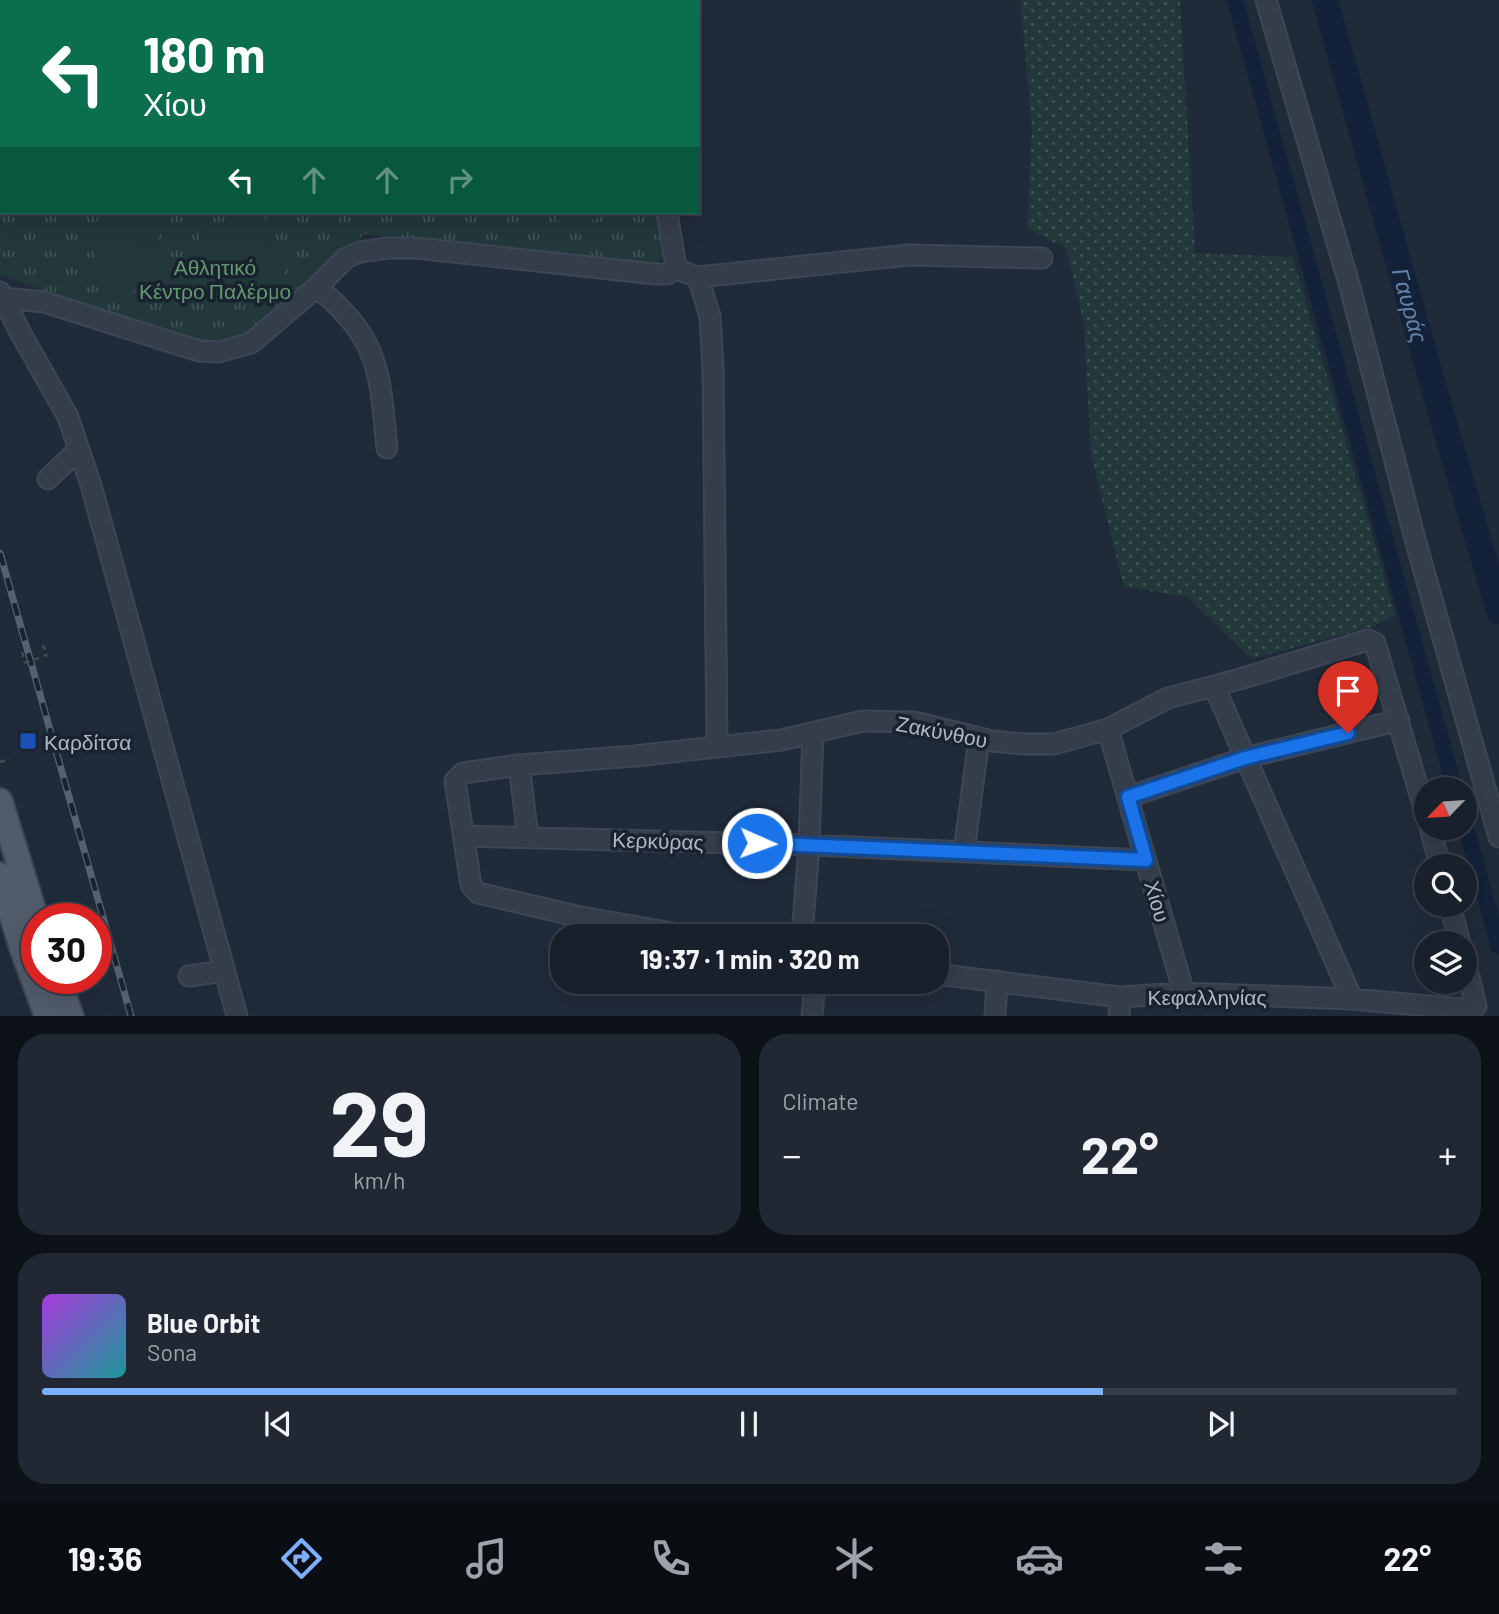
<!DOCTYPE html>
<html lang="en">
<head>
<meta charset="utf-8">
<style>
  body { margin:0; font-family:Barlow,sans-serif; background:#212834; color:#f1f3f6; height:100vh; display:flex; flex-direction:column; font-size:26px; white-space:nowrap }
  * { box-sizing:border-box; margin:0 }
  p { font-size:23px; color:#9fa3a9 }
  .icon { flex:none; width:38px; height:38px; fill:none; stroke:currentColor; stroke-width:2; stroke-linecap:round; stroke-linejoin:round }
  .map { position:relative; height:1016px; overflow:hidden }
  .side { display:flex; flex-direction:column; gap:18px; padding:18px; background:#0d1218; flex:1 }
  .side>* { flex:none }
  .top-card { position:absolute; left:0px; top:0px; width:700px; height:214px; box-shadow:0 7px 28px #0002,0 0 0 2px #363e48; background:#0b6e4f; color:#fff; overflow:hidden }
  .needle { width:46px; rotate:245deg }
  .tools { position:absolute; left:1414px; top:777px; display:grid; gap:14px }
  .tools a { display:grid; place-items:center; width:63px; height:63px; border-radius:50%; background:#18202c; box-shadow:0 7px 28px #0002,0 0 0 2px #363e48; font-size:35px }
  .speed { position:absolute; left:21px; top:903px; display:flex; gap:14px; font-size:35px; font-weight:700; text-align:center }
  .speed>* { display:grid; place-content:center; width:91px; height:91px; border-radius:50%; background:#18202c; box-shadow:0 7px 28px #0002,0 0 0 2px #363e48; line-height:1 }
  .speed .limit { border:10px solid #d22; background:#fff; color:#111 }
  .pin { position:absolute; display:grid; place-items:center; width:60px; height:60px; color:#fff; margin:-72px -30px; border-radius:50% 50% 50% 0; rotate:-45deg; box-shadow:0 0 7px #0007 }
  .pin .icon { rotate:45deg }
  .me { position:absolute; width:77px; margin:-38px; rotate:92deg; stroke-linejoin:round; filter:drop-shadow(0 0 5px #0008) }
  .turn { display:flex; align-items:center; gap:24px; height:147px; padding:0 28px; font-size:32px }
  .turn .icon { width:91px; height:91px; stroke-width:2.5 }
  .turn b { display:block; font-size:49px; line-height:60px }
  .lanes { display:flex; align-items:center; height:66px; padding:0 28px; background:#0003; justify-content:center; gap:35px; direction:ltr }
  .lanes .off { opacity:.35 }
  .big { font-size:52px; font-weight:700; line-height:1.1 }
  .side .card { flex:1; display:flex; flex-direction:column; justify-content:center; gap:10px; min-width:0; padding:0 24px; border-radius:28px; background:#212834 }
  .side .dial { align-items:center; gap:0 }
  .dial b { font-size:91px; line-height:1 }
  .song { display:flex; align-items:center; gap:21px }
  .cover { width:84px; height:84px; border-radius:10px; background:linear-gradient(135deg,hsl(280 70% 55%),hsl(180 70% 35%)) }
  .played { height:7px; border-radius:4px; background:linear-gradient(90deg,#7caffd 75%,#363e48 75%) }
  .keys { display:flex; justify-content:space-around; direction:ltr }
  .heat { display:flex; justify-content:space-between; align-items:center; font-size:38px; direction:ltr }
  .side .tiles { flex:1; display:grid; gap:18px; grid-template-columns:1fr 1fr }
  .card:last-child { grid-column:span 2 }
  .trip { position:absolute; left:550px; top:924px; width:399px; height:70px; border-radius:28px; background:#18202c; box-shadow:0 7px 28px #0002,0 0 0 2px #363e48; font-weight:700; line-height:70px; text-align:center }
  .tabs { display:flex; height:112px; justify-content:space-around; align-items:center; background:#0a0d12; color:#9fa3a9 }
  .tabs .icon { width:49px; height:49px }
  .tabs .on { color:#7caffd }
  .tabs b { font-size:32px; color:#f1f3f6 }
  .map>svg:first-child { display:block }
  .grass { fill:url(#grass-dots) }
  .park { fill:url(#park-tufts) }
  .pitch { fill:#22383b }
  .lines { fill:none; stroke-linecap:round; stroke-linejoin:round }
  .canal { stroke:#132238; stroke-width:16 }
  .river { stroke:#132238; stroke-width:26 }
  .minor-casing { stroke:#3d4654; stroke-width:23 }
  .major-casing { stroke:#3d4654; stroke-width:28 }
  .path { stroke:#3a5253; stroke-width:2.5; stroke-dasharray:5 5; stroke-linecap:butt }
  .minor { stroke:#343d4a; stroke-width:19 }
  .major { stroke:#515c6b; stroke-width:24 }
  .rail-casing { stroke:#556172; stroke-width:7 }
  .rail { stroke:#19222f; stroke-width:4.5; stroke-dasharray:13; stroke-linecap:butt }
  .path-bridge { stroke:#3a5253; stroke-width:2.5; stroke-dasharray:5 5; stroke-linecap:butt }
  .route-casing { stroke:#114b97; stroke-width:18 }
  .route { stroke:#1a73e8; stroke-width:12 }
  .transit-dot { fill:#1a4fb4; stroke:#19222f; stroke-width:2.5 }
  .labels { text-anchor:middle; dominant-baseline:central; stroke-width:7; stroke-linejoin:round; paint-order:stroke }
  .park-label { font-size:21px; fill:#649970; stroke:#19222f }
  .street-label { font-size:21px; fill:#aeb8c7; stroke:#19222f }
  .poi-label { font-size:21px; fill:#aeb8c7; stroke:#19222f; text-anchor:start }
  .water-label { font-size:23px; font-style:italic; fill:#6582a8; stroke:#19222f }
</style>
</head>
<body>
<div class="map">
<svg width="1499" height="1016" viewBox="0 0 1499 1016">
  <defs>
    <pattern id="grass-dots" width="8" height="8" patternUnits="userSpaceOnUse" patternTransform="scale(1.75)"><rect width="8" height="8" fill="#22383b"/><path d="M2 2h.1M6 6h.1" fill="none" stroke="#405356" stroke-width="1.8" stroke-linecap="round"/></pattern>
    <pattern id="park-tufts" width="24" height="20" patternUnits="userSpaceOnUse" patternTransform="scale(1.75)"><rect width="24" height="20" fill="#22383b"/><path d="M3 7l-1-3M5 7V3M7 7l1-3M15 17l-1-3M17 17v-4M19 17l1-3" fill="none" stroke="#405356"/></pattern>
  </defs>
  <rect width="100%" height="100%" fill="#202b3a"/>
  <path class="grass" d="M 1020,0 L 1180,0 L 1195,253 L 1293,257 L 1395,615 L 1374,626 L 1251,659 L 1188,597 L 1124,587 L 1091,454 L 1084,324 L 1067,249 L 1027,228 L 1032,127 Z"/>
  <path class="park" d="M 120,0 L 627,0 L 627,2 L 116,2 Z
    M 0,44 L 2,44 L 2,212 L 660,212 L 665,254 L 657,264 L 650,267 L 364,234 L 256,335 L 210,347 L 0,275 Z"/>
  <path class="pitch" d="M 122,212 L 150,212 L 160,238 L 124,253 L 160,240 L 173,275 L 111,300 L 84,226 Z
    M 253,212 L 262,212 L 274,244 L 211,269 L 198,232 Z
    M 555,212 L 613,212 L 562,230 Z
    M 275,246 L 287,282 L 225,306 L 212,269 Z"/>
  <g class="lines">
    <path class="canal" d="M 1235,0 L 1455,789
      M 1465,824 L 1499,947"/>
    <path class="river" id="s1" d="M 1325,0 L 1434,389 L 1499,611"/>
    <defs>
      <path id="minor" d="M 633,0 L 634,2
        M 1266,0 L 1350,287 L 1415,539 L 1499,837
        M 89,2 L 94,0
        M 0,35 L 2,34
        M 667,212 L 675,261 L 675,269
        M 698,277 L 909,255 L 1042,258
        M 317,287 C 381,341 379,370 387,448
        M 0,292 L 20,332 L 68,417 L 91,485 L 237,1016
        M 4,298 L 44,302 L 199,351 L 219,352 L 251,343 L 317,287 L 346,258 L 360,252 L 388,248 L 416,248 L 655,274 L 668,274 L 675,269 L 698,277 L 710,316 L 713,368 L 717,746
        M 48,479 L 79,449
        M 1214,686 L 1352,999
        M 1108,729 L 1184,993
        M 519,765 L 528,837
        M 1128,797 L 1245,758 L 1399,720
        M 1430,828 L 1440,866
        M 464,836 L 809,845 L 1145,860
        M 964,852 L 979,738
        M 1450,905 L 1460,943
        M 689,936 L 576,916 L 478,893 L 471,885 L 455,781 L 463,773 L 519,765 L 635,756 L 781,740 L 863,721 L 914,722 L 992,741 L 1023,744 L 1054,744 L 1108,729 L 1168,698 L 1240,679 L 1368,640 L 1375,643 L 1426,815
        M 802,936 L 809,845 L 813,734
        M 936,974 L 1120,997 L 1184,993 L 1352,999 L 1472,1010 L 1476,1006 L 1465,961
        M 189,976 L 224,971
        M 812,1016 L 815,982
        M 995,1016 L 997,981
        M 1119,1016 L 1120,997"/>
      <path id="major" d="M 0,801 L 37,922
        M 0,875 L 22,948 L 47,1016
        M 57,978 L 71,1016"/>
    </defs>
    <use href="#minor" class="minor-casing"/>
    <use href="#major" class="major-casing"/>
    <path class="path" d="M 43,645 L 47,655
      M 22,652 L 25,663
      M 0,762 L 10,759"/>
    <use href="#minor" class="minor"/>
    <use href="#major" class="major"/>
    <defs>
      <path id="rail" d="M 0,553 L 131,1016"/>
    </defs>
    <use href="#rail" class="rail-casing"/>
    <use href="#rail" class="rail"/>
    <path class="path-bridge" d="M 25,663 L 47,655"/>
  </g>
  <g class="lines">
    <defs>
      <path id="route" d="M 757,843 L 1146,860 L 1128,797 L 1245,758 L 1348,733"/>
    </defs>
    <use href="#route" class="route-casing"/>
    <use href="#route" class="route"/>
  </g>
  <rect class="transit-dot" x="19" y="732" width="18" height="18" rx="3.5"/>
  <g class="labels">
    <g class="park-label">
      <text x="215" y="266">Αθλητικό<tspan x="215" dy="24">Κέντρο Παλέρμο</tspan></text>
    </g>
    <g class="street-label">
      <text transform="translate(942 731) rotate(11)">Ζακύνθου</text>
      <text transform="translate(658 840) rotate(2)">Κερκύρας</text>
      <text transform="translate(1158 901) rotate(74)">Χίου</text>
      <text x="1207" y="996">Κεφαλληνίας</text>
    </g>
    <g class="poi-label">
      <text x="44" y="741">Καρδίτσα</text>
    </g>
    <g class="water-label">
      <text stroke="none"><textPath href="#s1" startOffset="317">Γαυράς</textPath></text>
    </g>
  </g>
</svg>
<div class="tools">
<a><svg class="needle" viewBox="-14 -14 28 28"><path d="M0-13l5 13h-10z" fill="#e53935"/><path d="M0 13l5-13h-10z" fill="#9fa3a9"/></svg></a>
<a><svg class="icon" aria-label="search" viewBox="0 0 24 24"><circle cx="10" cy="10" r="6"/><path d="M15 15l6 6"/></svg></a>
<a><svg class="icon" aria-label="layers" viewBox="0 0 24 24"><path d="M12 4l9 5-9 5-9-5zM3 14l9 5 9-5"/></svg></a>
</div>
<div class="speed"><div class="limit">30</div></div>
<div class="pin" style="left:1348px;top:733px;background:#d93025"><svg class="icon" aria-label="arrive" viewBox="0 0 24 24"><path d="M6 21V4h12l-3 4 3 4H6"/></svg></div>
<svg class="me" style="left:757px;top:843px" viewBox="-20 -20 40 40"><circle r="17" fill="#1a73e8" stroke="#fff" stroke-width="3"/><path d="M0-11L8 9 0 5-8 9z" fill="#fff"/></svg>
<div class="trip">19:37 · 1 min · 320 m</div>
<div class="top-card">
<div class="turn"><svg class="icon" aria-label="left" viewBox="0 0 24 24"><path d="M17 20v-9H6M10 6l-5 5 5 5"/></svg><div><b>180 m</b>Χίου</div></div>
<div class="lanes"><svg class="icon" aria-label="left" viewBox="0 0 24 24"><path d="M17 20v-9H6M10 6l-5 5 5 5"/></svg><svg class="icon off" aria-label="ahead" viewBox="0 0 24 24"><path d="M12 20V5M6 11l6-6 6 6"/></svg><svg class="icon off" aria-label="ahead" viewBox="0 0 24 24"><path d="M12 20V5M6 11l6-6 6 6"/></svg><svg class="icon off" aria-label="right" viewBox="0 0 24 24"><path d="M7 20v-9h11M14 6l5 5-5 5"/></svg></div>
</div>
</div>
<section class="side">
<div class="tiles">
<div class="card dial"><b>29</b><p>km/h</p></div>
<div class="card"><p>Climate</p>
<div class="heat"><a>−</a><b class="big">22°</b><a>+</a></div>
</div>
<div class="card">
<div class="song"><i class="cover"></i><div><b>Blue Orbit</b><p>Sona</p></div></div>
<div class="played"></div>
<div class="keys"><svg class="icon" aria-label="previous" viewBox="0 0 24 24"><path d="M18 5L8 12l10 7zM5 5v14"/></svg><svg class="icon" aria-label="pause" viewBox="0 0 24 24"><path d="M8 5v14M16 5v14"/></svg><svg class="icon" aria-label="next" viewBox="0 0 24 24"><path d="M6 5l10 7-10 7zM19 5v14"/></svg></div>
</div>
</div>
</section>
<nav class="tabs">
<b>19:36</b>
<svg class="icon on" aria-label="directions" viewBox="0 0 24 24"><path d="M12 3l9 9-9 9-9-9zM9 14v-3h6M13 9l2 2-2 2"/></svg>
<svg class="icon" aria-label="music" viewBox="0 0 24 24"><path d="M9 18V5l10-2v13"/><circle cx="6" cy="18" r="3"/><circle cx="16" cy="16" r="3"/></svg>
<svg class="icon" aria-label="phone" viewBox="0 0 24 24"><path d="M5 4h4l2 5-3 2q2 4 5 5l2-3 5 2v4C11 20 4 13 5 4z"/></svg>
<svg class="icon" aria-label="climate" viewBox="0 0 24 24"><path d="M12 3v18M4 7l16 10M4 17L20 7"/></svg>
<svg class="icon" aria-label="car" viewBox="0 0 24 24"><path d="M5 17H2v-5l4-1 3-4h7l3 4 3 1v5h-3M9 17h6M6 11h13"/><circle cx="7" cy="17" r="2"/><circle cx="17" cy="17" r="2"/></svg>
<svg class="icon" aria-label="filters" viewBox="0 0 24 24"><path d="M4 7h16M4 17h16"/><circle cx="9" cy="7" r="2"/><circle cx="15" cy="17" r="2"/></svg>
<b>22°</b>
</nav>
</body>
</html>
